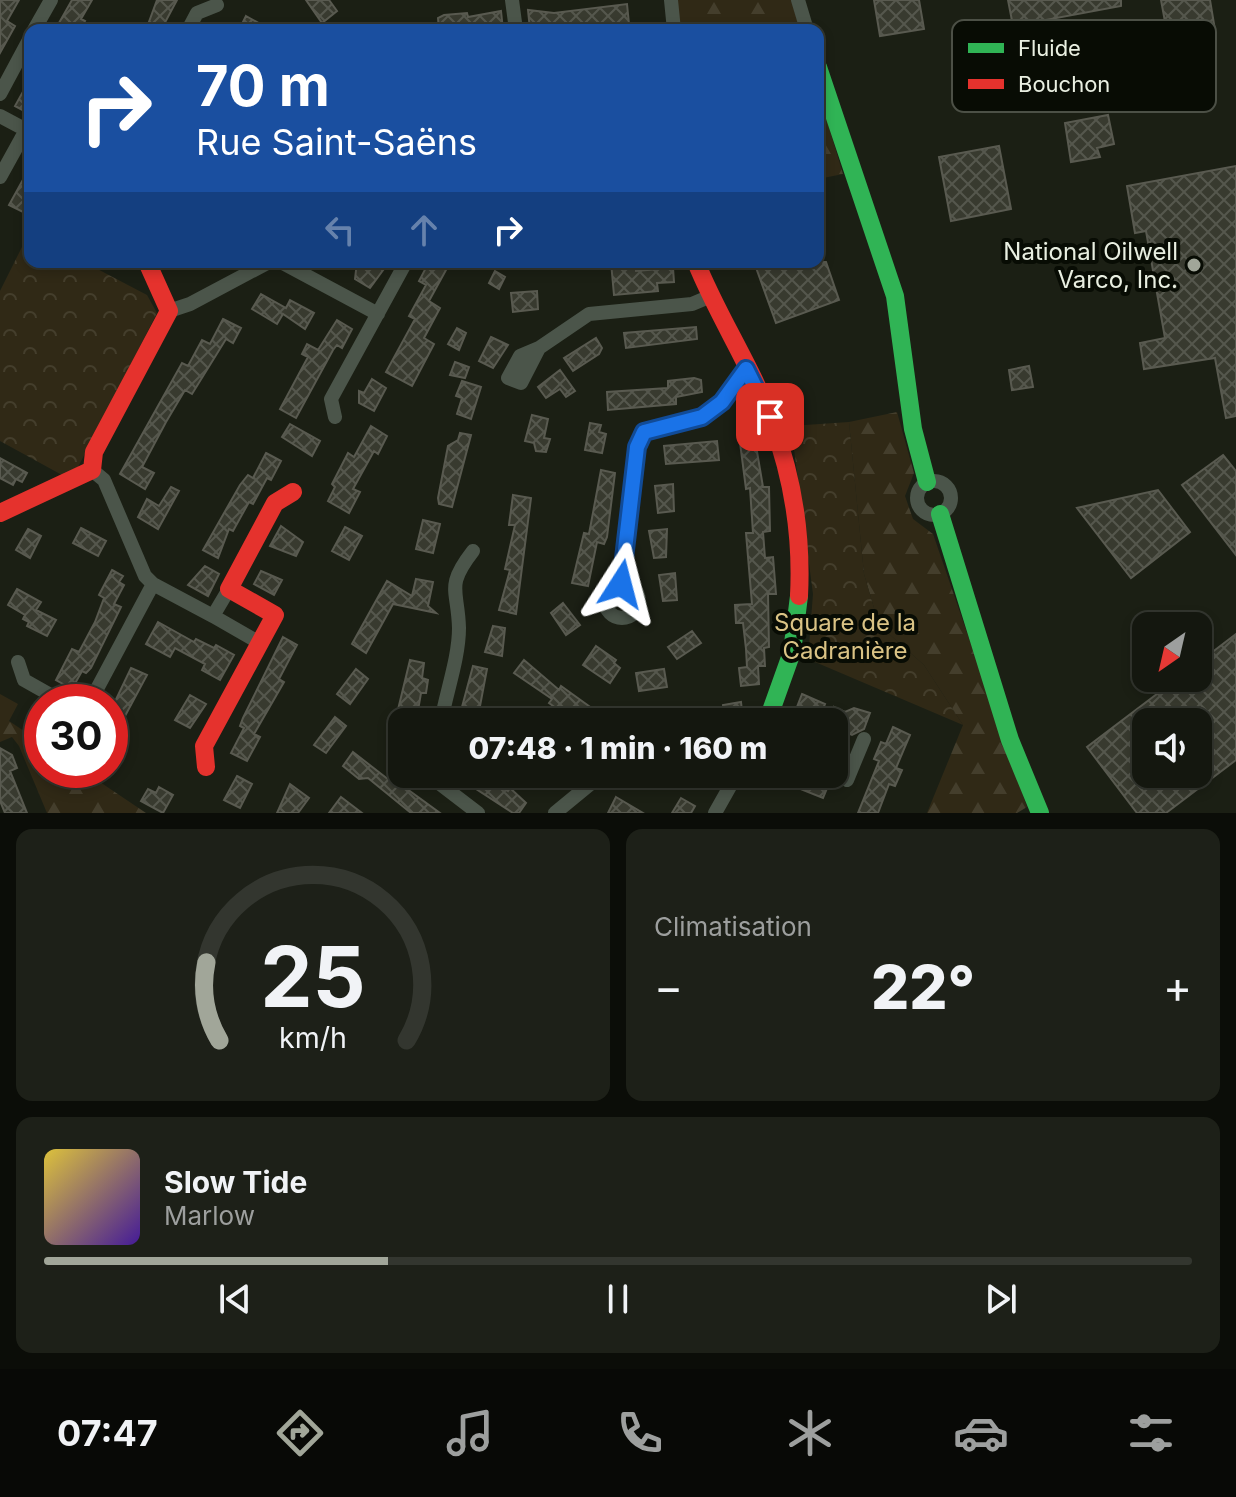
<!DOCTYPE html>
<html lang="fr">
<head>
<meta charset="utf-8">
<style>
  body { margin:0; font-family:Inter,sans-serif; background:#1d2018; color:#f1f3f6; height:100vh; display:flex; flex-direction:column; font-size:30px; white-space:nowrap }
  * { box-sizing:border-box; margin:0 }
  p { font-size:26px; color:#9d9f9e }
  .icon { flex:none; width:44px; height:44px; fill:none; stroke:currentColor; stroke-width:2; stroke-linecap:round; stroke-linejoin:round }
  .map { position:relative; height:813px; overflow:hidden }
  .side { display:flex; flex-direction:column; gap:16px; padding:16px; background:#0b0d08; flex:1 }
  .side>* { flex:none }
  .hud { position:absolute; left:24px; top:24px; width:800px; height:244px; border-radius:16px; box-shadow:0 4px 12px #0003,0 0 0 2px #33362f; background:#1a4fa0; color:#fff; overflow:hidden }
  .needle { width:52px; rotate:214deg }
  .controls { position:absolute; left:1132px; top:612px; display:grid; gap:16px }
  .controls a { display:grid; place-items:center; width:80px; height:80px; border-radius:16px; background:#14170f; box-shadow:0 4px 12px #0003,0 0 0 2px #33362f; font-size:40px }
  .speed { position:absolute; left:24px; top:684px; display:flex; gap:16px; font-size:40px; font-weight:700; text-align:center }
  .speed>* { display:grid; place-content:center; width:104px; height:104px; border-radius:50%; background:#14170f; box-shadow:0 4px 12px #0003,0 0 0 2px #33362f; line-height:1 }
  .speed .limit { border:12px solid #d22; background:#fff; color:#111 }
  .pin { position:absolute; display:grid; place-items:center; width:68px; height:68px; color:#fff; margin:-34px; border-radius:16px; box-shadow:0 4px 12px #0006 }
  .me { position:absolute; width:88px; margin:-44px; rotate:9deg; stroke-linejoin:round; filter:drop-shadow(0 0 6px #0008) }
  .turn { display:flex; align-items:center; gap:28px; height:168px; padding:0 40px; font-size:36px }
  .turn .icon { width:104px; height:104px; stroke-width:2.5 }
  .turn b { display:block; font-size:56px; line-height:68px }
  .lanes { display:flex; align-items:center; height:76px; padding:0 40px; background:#0003; justify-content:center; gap:40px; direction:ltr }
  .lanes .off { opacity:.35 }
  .big { font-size:60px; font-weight:800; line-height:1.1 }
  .side .tile { flex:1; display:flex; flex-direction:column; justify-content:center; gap:12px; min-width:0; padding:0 28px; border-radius:16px; background:#1d2018 }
  .side .dial { align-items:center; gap:0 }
  .dial svg { height:208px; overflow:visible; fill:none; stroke:#33362f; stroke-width:7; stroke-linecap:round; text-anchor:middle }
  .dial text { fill:#f1f3f6; stroke:none }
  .song { display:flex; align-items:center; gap:24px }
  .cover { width:96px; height:96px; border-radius:12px; background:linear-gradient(135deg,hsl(50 70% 55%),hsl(260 70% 35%)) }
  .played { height:8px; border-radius:4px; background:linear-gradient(90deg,#a1a699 30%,#33362f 30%) }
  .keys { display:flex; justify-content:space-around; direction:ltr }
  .heat { display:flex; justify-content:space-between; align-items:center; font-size:44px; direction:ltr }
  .side .tiles { flex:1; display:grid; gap:16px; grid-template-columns:1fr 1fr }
  .tile:last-child { grid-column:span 2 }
  .trip { position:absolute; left:388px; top:708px; width:460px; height:80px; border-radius:16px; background:#14170f; box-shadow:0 4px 12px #0003,0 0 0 2px #33362f; font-weight:800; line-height:80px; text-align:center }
  .tabs { display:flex; height:128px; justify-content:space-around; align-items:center; background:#080906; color:#9d9f9e }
  .tabs .icon { width:56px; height:56px }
  .tabs .on { color:#a1a699 }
  .tabs b { font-size:36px; color:#f1f3f6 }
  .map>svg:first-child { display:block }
  .forest { fill:url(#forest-firs) }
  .park { fill:url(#park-crowns) }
  .building { fill:url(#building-cross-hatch); stroke:#595a50; stroke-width:2; fill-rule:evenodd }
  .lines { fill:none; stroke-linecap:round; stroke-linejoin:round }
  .street { stroke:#4b554a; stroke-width:14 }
  .fast { stroke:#30b455; stroke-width:18 }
  .jam { stroke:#e5322d; stroke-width:18 }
  .route-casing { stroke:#114b97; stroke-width:20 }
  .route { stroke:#1a73e8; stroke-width:14 }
  .poi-dot { fill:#a1a699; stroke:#080c04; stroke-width:3 }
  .labels { text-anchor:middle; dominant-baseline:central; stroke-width:8; stroke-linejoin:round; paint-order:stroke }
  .poi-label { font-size:24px; fill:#e9efe1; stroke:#080c04; text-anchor:end }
  .park-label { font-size:24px; fill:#dac385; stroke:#080c04 }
  .key { fill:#080c04; stroke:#4c5046; stroke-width:2 }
  .key-label { font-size:22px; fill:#e9efe1 }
</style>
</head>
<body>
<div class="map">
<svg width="1236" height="813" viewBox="0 0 1236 813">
  <defs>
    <pattern id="forest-firs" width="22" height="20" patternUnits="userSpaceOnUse" patternTransform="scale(2)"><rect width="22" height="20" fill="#302916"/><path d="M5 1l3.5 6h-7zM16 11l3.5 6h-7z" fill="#443e2c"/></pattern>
    <pattern id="park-crowns" width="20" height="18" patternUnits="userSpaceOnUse" patternTransform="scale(2)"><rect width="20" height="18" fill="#302916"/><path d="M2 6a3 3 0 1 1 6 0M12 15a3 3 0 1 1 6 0" fill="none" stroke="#443e2c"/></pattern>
    <pattern id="building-cross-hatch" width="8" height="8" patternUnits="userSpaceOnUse" patternTransform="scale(2)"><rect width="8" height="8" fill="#383a2f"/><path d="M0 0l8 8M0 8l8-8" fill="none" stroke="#55574d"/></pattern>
  </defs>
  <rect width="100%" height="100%" fill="#1b1f14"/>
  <path class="forest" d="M 677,0 L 791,0 L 800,30 L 680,30 Z
    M 818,91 L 843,174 L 818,179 Z
    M 897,412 L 914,473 L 905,496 L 913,519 L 933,534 L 1027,807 L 1017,813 L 927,813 L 963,725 L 924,665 L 879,625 L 864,574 L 849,422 Z
    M 0,694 L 18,704 L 9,721 L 42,743 L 42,770 L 82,770 L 146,813 L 47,813 L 19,746 L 12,737 L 0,742 Z"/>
  <path class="park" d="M 29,233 L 30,262 L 84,262 L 147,295 L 157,313 L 77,469 L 62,475 L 0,441 L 0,291 Z
    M 849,422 L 864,574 L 879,625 L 924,665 L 963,725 L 808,659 L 813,594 L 791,426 Z"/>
  <path class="building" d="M 0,0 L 19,0 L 7,21 L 15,26 L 0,53 Z
    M 72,0 L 92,0 L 81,19 L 85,21 L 80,30 L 55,30 Z
    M 157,0 L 177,0 L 161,30 L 146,30 Z
    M 306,0 L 329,0 L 337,11 L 322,23 Z
    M 874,0 L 919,0 L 924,29 L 880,36 Z
    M 1008,0 L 1121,0 L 1121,6 L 1013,26 Z
    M 1161,0 L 1210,0 L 1215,30 L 1168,38 Z
    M 627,4 L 629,24 L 530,30 L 528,10 L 554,13 Z
    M 501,11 L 503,30 L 439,30 L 438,18 L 444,15 L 467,13 L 468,17 Z
    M 246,16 L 271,30 L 239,30 Z
    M 30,79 L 30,114 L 15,106 Z
    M 1108,115 L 1114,144 L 1097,148 L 1100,157 L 1071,162 L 1065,123 Z
    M 999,146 L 1011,209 L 951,221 L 939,157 Z
    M 1236,166 L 1236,416 L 1226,418 L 1215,358 L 1144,369 L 1140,343 L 1165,338 L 1146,231 L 1135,233 L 1127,186 Z
    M 30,167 L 30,200 L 23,212 L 9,205 Z
    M 357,262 L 389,262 L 370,288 L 355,279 Z
    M 429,262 L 446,270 L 429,301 L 440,308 L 424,338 L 434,344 L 412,386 L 386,372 L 415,319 L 409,316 L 426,285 L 419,281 Z
    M 611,262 L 635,262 L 636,271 L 673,268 L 674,282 L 657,283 L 658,291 L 614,295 Z
    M 754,262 L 826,262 L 839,300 L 776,323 Z
    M 495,271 L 505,277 L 499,289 L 489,283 Z
    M 537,291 L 538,309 L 513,312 L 511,293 Z
    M 261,294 L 286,308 L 290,300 L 314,313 L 305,329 L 283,314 L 277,324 L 252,309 Z
    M 223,319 L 241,328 L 233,343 L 226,339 L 192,394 L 185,390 L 166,422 L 142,467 L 154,473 L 145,489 L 120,474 L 182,363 L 188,366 L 202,340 L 210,344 Z
    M 337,320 L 352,329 L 342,348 L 337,345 L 333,350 L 296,418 L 280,409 L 308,357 L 302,354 L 307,344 L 318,350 Z
    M 696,327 L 697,339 L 626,348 L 624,333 Z
    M 457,328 L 466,333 L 459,350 L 448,344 Z
    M 491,337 L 508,345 L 493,368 L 479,361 Z
    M 596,338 L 602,348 L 599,354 L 573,371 L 564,358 Z
    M 455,362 L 469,367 L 465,378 L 450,375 Z
    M 1029,366 L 1033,387 L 1012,390 L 1009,370 Z
    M 560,370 L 575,391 L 566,397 L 560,389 L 546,398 L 538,387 Z
    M 694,378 L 701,380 L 702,392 L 676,397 L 676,404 L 608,410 L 607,392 L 668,388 L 668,381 Z
    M 372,379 L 386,388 L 374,411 L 359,403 L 359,391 L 364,393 Z
    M 462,381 L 481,387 L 471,419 L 457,414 L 462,398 L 456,396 Z
    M 532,415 L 548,419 L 544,438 L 550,439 L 546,452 L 536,451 L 534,443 L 525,441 Z
    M 590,423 L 601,425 L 599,432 L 606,434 L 602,453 L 585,450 Z
    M 290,424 L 320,441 L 312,456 L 282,437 Z
    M 371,426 L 387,436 L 378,454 L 374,451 L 353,489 L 360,492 L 349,513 L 328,501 L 335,487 L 332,484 L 348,453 L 354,457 Z
    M 460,433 L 471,435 L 452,507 L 439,504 L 438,498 L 448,446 L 458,440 Z
    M 754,434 L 763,487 L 769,487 L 770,531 L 763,532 L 765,558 L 773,557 L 776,594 L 768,594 L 769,647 L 764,648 L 765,666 L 758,666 L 759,684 L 741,686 L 739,668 L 747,667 L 746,649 L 743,623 L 736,623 L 735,605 L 752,604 L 746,533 L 753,533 L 750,488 L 746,489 L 739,435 Z
    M 717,441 L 719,460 L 666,464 L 664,446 Z
    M 266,453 L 281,461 L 271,480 L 267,478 L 253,504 L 249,502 L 233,531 L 229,529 L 218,558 L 203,550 L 240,485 L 248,475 L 253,478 Z
    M 1223,455 L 1236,471 L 1236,555 L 1182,485 Z
    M 0,458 L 27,473 L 22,482 L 16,479 L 13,485 L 0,478 Z
    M 601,470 L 615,473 L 607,537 L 604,544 L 597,542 L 588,586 L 572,583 L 584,533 L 589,534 Z
    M 673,484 L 674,511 L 658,513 L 655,486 Z
    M 171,487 L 179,491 L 158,529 L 138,517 L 147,499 L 159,506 Z
    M 1158,490 L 1190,532 L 1131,578 L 1077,508 Z
    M 513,495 L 531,498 L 516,614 L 499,610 L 510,570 L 505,569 L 515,525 L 509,525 Z
    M 423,520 L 440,524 L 433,553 L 416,549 Z
    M 281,526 L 303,542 L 296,556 L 270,546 Z
    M 345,527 L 362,536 L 349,560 L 332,551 Z
    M 81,528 L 106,541 L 98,556 L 73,543 Z
    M 28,529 L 41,536 L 30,558 L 16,550 Z
    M 667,529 L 666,557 L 654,558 L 649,531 Z
    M 205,566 L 219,574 L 208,596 L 188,585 Z
    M 112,570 L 123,576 L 119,582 L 124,585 L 114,604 L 121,607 L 91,668 L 86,673 L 82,671 L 72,689 L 56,680 L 72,649 L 79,652 L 95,622 L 104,598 L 99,595 Z
    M 261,571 L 282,580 L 274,595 L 254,584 Z
    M 675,573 L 677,600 L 663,601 L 659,575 Z
    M 416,579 L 433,582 L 428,606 L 436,613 L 393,604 L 366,653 L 352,644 L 387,581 L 412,596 Z
    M 17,589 L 41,602 L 36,610 L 56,620 L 47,636 L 27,626 L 29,622 L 23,619 L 25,615 L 8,605 Z
    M 563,603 L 580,625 L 566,635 L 551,613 Z
    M 158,622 L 194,642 L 196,639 L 214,648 L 216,645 L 234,655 L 220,680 L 202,670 L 205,664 L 175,648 L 170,657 L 146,644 Z
    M 493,626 L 505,628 L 502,656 L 485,652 Z
    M 692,631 L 701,643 L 677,659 L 668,647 Z
    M 1236,634 L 1236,760 L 1166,813 L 1137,813 L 1087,747 L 1178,678 L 1198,678 L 1198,663 ZM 1146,722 L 1198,722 L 1198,774 L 1146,774 Z
    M 283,637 L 297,645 L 279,679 L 284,682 L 254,734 L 260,737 L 247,761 L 231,753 L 244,728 L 240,726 L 243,718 Z
    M 596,646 L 616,660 L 614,663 L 620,668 L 610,683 L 583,665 Z
    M 410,660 L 424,663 L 422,678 L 428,680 L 426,693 L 421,693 L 416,722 L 395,722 Z
    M 524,660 L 559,690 L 561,686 L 611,722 L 579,722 L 563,713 L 549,703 L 552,699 L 514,673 Z
    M 473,666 L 487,669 L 477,722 L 458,722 Z
    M 131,668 L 147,675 L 110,744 L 110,712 Z
    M 356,669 L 368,679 L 350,704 L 337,694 Z
    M 664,669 L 667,687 L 639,691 L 636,673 Z
    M 802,694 L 825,704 L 818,721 L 802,714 L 803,710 L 797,707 Z
    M 190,695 L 206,704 L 190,728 L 175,720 Z
    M 741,702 L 743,720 L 725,722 L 723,705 Z
    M 834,707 L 845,712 L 854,708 L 870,713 L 864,729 L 852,735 L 834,727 Z
    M 335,717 L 346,726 L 326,753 L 314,745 Z
    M 893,727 L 910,735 L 896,768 L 902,770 L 895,786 L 889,784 L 878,813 L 858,813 L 879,761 L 874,759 L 881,742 L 886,744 Z
    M 0,748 L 12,755 L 17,768 L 10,771 L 27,813 L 5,813 L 0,801 Z
    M 353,752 L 389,780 L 396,781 L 440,813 L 411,813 L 368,778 L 359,779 L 343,766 Z
    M 453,774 L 491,774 L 488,778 L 508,791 L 510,788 L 526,803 L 519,813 L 513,813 Z
    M 763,774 L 812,774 L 830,781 L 823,798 Z
    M 237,776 L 252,784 L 240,808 L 224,800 Z
    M 290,784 L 309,798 L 298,813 L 277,813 Z
    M 159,787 L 173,795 L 163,813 L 141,801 L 148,789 L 156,793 Z
    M 341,797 L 362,813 L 329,813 Z
    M 616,797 L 643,813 L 608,813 Z
    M 681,798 L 695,806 L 691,813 L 672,813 Z"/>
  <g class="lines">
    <path class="street" d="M 512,0 L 516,30
      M 671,0 L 674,30
      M 798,0 L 807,30
      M 34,30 L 51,0
      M 188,30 L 197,13 L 217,5
      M 0,94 L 30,38
      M 0,116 L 30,132
      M 0,177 L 26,130
      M 281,262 L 378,314
      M 169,311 L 190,304 L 269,262
      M 539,348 L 521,383 L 508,378 L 520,356 L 539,348 L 589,314 L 692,304 L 711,296
      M 335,417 L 331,399 L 406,262
      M 92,470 L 104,480 L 145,576 L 153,584 L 213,616
      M917 498a17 17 0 1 1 34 0a17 17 0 1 1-34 0Z
      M 621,584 L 640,438 C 653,419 684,427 704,416 C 722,405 734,386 746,369
      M605 601a17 17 0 1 1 34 0a17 17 0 1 1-34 0Z
      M 229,589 L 213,616 L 260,643
      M 18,662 L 24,680 L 63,702
      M 90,702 L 153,584
      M 441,722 C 446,693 459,658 459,628 C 458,589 445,587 473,551
      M 393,749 L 402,756
      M 834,755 L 853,763
      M 427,774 L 478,813
      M 847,780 L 864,739
      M 555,813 L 595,780 L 612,774
      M 715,813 L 737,774"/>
    <path class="fast" d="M 818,67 L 895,296 L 913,429 L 927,482
      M 940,514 L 1010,740 L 1040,813
      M 767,722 L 792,652 L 799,596"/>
    <path class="jam" d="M 696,262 C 718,317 752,367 772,422 C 793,478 802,537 799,596
      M 0,513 L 92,470 L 94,452 L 169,311 L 147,262
      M 206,767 L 204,746 L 275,615 L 229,589 L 275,503 L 293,492"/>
  </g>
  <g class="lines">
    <defs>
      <path id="route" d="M 621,584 L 637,447 L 644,432 L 702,417 L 722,402 L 746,369 L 770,417"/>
    </defs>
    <use href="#route" class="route-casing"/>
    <use href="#route" class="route"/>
  </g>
  <circle class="poi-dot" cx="1194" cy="265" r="8"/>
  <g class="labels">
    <g class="poi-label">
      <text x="1178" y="251">National Oilwell<tspan x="1178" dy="28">Varco, Inc.</tspan></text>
    </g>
    <g class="park-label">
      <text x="845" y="622">Square de la<tspan x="845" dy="28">Cadranière</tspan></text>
    </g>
  </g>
  <rect x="952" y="20" width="264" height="92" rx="12" class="key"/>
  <rect x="968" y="43" width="36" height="10" fill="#30b455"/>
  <rect x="968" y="79" width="36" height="10" fill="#e5322d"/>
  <g class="key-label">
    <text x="1018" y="56">Fluide</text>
    <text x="1018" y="92">Bouchon</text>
  </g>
</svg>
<div class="controls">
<a><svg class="needle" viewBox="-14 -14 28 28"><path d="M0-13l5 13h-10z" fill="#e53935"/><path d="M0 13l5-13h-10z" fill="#9d9f9e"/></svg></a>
<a><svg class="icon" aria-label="sound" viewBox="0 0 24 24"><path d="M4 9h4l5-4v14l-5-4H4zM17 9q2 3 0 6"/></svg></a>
</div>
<div class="speed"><div class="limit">30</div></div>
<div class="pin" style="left:770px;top:417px;background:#d93025"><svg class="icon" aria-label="arrive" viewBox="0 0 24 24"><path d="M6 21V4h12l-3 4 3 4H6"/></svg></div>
<svg class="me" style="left:621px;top:584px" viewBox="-20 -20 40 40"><path d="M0-17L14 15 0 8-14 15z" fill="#1a73e8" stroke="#fff" stroke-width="4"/></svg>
<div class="trip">07:48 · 1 min · 160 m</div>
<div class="hud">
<div class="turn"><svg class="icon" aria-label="right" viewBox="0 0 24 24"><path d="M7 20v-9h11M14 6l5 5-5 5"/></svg><div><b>70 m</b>Rue Saint-Saëns</div></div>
<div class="lanes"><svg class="icon off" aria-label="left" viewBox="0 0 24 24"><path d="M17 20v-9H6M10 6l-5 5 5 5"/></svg><svg class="icon off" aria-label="ahead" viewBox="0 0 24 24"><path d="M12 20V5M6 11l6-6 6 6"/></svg><svg class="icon" aria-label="right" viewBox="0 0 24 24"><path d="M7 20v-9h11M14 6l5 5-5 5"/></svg></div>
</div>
</div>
<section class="side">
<div class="tiles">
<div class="tile dial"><svg viewBox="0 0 100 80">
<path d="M14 69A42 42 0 1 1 86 69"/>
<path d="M14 69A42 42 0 0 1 9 39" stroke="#a1a699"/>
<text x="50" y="56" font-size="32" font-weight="700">25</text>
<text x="50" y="72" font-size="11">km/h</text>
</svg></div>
<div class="tile"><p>Climatisation</p>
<div class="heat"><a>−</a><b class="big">22°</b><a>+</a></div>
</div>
<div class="tile">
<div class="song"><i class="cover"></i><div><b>Slow Tide</b><p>Marlow</p></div></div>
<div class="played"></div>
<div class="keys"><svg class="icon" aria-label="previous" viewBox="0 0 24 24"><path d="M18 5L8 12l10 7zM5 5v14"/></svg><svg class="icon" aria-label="pause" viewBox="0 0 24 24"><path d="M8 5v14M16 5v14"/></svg><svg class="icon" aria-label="next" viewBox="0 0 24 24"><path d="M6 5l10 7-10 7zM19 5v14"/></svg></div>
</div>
</div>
</section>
<nav class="tabs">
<b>07:47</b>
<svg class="icon on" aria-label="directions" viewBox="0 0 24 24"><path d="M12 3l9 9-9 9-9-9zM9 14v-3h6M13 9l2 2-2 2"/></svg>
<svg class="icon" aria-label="music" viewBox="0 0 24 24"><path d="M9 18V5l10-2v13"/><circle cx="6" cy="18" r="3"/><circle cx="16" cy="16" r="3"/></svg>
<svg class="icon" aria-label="phone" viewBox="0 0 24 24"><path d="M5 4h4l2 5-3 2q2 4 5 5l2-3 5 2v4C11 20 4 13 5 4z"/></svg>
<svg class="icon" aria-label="climate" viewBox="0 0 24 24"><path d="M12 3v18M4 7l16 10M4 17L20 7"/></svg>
<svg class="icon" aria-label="car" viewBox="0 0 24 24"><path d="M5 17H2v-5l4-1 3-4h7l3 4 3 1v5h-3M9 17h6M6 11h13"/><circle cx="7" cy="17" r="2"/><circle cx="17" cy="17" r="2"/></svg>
<svg class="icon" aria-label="filters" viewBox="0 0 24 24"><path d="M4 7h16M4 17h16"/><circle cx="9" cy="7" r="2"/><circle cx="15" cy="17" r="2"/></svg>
</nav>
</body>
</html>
